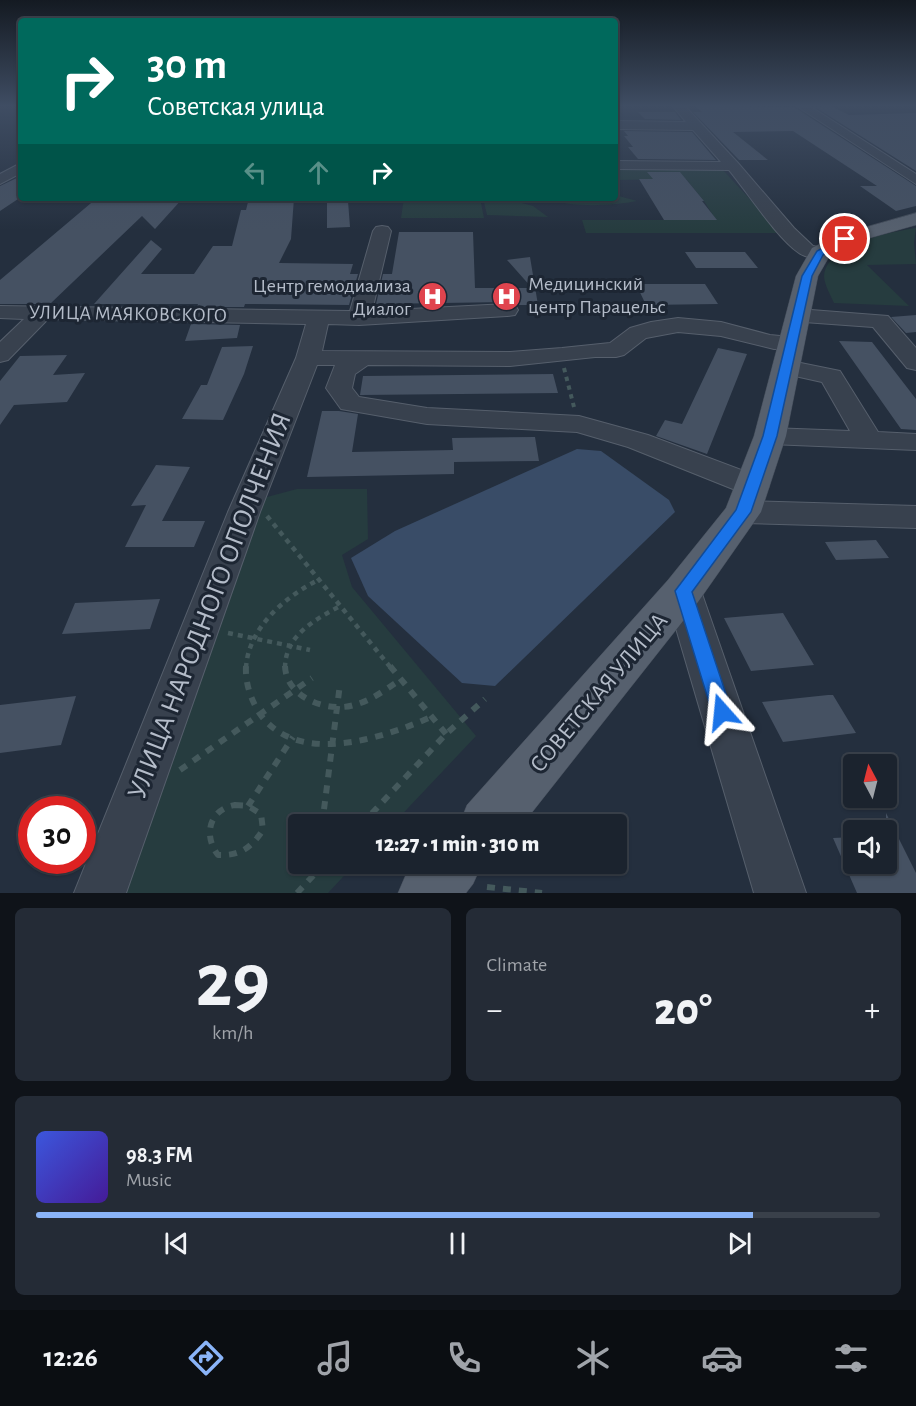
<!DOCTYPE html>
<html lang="en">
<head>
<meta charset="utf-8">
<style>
  body { margin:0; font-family:"Alegreya Sans",sans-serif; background:#242b36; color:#f1f3f6; height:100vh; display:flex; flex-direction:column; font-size:22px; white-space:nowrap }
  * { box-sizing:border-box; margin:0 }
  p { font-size:20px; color:#a0a4aa }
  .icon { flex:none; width:33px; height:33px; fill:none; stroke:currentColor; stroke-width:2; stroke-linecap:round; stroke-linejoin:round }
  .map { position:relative; height:893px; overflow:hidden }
  .drawer { display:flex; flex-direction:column; gap:15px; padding:15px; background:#0f1319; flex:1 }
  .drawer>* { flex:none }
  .top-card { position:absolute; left:18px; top:18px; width:600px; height:183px; border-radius:6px; box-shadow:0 2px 4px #0004,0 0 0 2px #39404a; background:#00695c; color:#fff; overflow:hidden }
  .needle { width:39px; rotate:353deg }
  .buttons { position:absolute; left:843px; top:754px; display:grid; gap:12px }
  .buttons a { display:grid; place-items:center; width:54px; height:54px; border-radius:6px; background:#1b232e; box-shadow:0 2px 4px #0004,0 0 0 2px #39404a; font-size:30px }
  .speed { position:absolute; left:18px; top:796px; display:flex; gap:12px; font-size:30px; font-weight:700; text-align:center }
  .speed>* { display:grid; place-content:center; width:78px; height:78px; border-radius:50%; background:#1b232e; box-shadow:0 2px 4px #0004,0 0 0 2px #39404a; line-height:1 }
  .speed .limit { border:9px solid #d22; background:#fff; color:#111 }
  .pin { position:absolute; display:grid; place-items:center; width:51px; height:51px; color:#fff; margin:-26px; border:3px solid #fff; border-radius:50%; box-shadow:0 2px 6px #0007 }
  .me { position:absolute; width:66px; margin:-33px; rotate:342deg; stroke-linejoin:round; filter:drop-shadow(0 0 4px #0008) }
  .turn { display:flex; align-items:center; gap:21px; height:126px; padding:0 30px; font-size:27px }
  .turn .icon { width:78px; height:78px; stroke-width:2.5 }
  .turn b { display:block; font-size:42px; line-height:51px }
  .lanes { display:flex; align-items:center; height:57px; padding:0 30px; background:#0003; justify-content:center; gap:30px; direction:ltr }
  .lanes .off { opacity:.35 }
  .big { font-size:45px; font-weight:800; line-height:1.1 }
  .drawer .card { flex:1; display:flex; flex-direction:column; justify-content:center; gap:9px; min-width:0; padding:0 21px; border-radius:9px; background:#242b36 }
  .drawer .dial { align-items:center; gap:0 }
  .dial b { font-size:78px; line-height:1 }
  .song { display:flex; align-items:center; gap:18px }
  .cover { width:72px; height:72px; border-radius:9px; background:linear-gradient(135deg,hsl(230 70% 55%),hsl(260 70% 35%)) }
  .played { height:6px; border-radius:3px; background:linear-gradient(90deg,#8ab4f8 85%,#39404a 85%) }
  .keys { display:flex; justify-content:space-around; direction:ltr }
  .heat { display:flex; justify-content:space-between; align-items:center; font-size:33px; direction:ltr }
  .drawer .tiles { flex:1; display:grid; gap:15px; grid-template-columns:1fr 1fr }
  .card:last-child { grid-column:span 2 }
  .trip { position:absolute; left:288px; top:814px; width:339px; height:60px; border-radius:6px; background:#1b232e; box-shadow:0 2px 4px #0004,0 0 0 2px #39404a; font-weight:800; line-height:60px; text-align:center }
  .menu { display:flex; height:96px; justify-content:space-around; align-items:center; background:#0b0e12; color:#a0a4aa }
  .menu .icon { width:42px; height:42px }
  .menu .active { color:#8ab4f8 }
  .menu b { font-size:27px; color:#f1f3f6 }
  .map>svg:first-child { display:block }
  .green { fill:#263c3f }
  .water { fill:#394c67 }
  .building { fill:#455162 }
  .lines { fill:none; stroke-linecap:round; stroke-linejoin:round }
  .minor-casing { stroke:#565f6c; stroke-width:2 }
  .major-casing { stroke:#414a57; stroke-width:1 }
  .path-far2 { stroke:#44595c; stroke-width:4; stroke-dasharray:4.5 4.5; stroke-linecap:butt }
  .path-far1 { stroke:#44595c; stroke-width:4.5; stroke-dasharray:5 5; stroke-linecap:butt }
  .path { stroke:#44595c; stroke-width:6; stroke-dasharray:8 8; stroke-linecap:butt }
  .minor { fill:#38414e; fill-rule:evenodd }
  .major { fill:#56606e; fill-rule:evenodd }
  .route { fill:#1a73e8; stroke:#114b97; stroke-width:1.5 }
  .labels { text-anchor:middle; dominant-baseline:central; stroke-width:6; stroke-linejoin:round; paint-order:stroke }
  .far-poi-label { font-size:20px; fill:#b4bcc9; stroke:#1d2633; text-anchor:start }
  .far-street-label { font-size:20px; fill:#b4bcc9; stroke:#1d2633 }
  .street-label { font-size:24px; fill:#b4bcc9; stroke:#1d2633 }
  .near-street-label { font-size:28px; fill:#b4bcc9; stroke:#1d2633 }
</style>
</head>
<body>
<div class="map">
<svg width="916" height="893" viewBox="0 0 916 893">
  <rect width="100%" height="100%" fill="#242f3e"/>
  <path class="green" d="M 615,168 L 722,169 L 781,233 L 586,233 L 582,220 L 716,220 L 704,201 L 686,179 L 615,180 Z
    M 615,195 L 637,201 C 613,206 568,208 545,198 L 615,198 Z
    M 404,198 L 480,198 L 484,218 L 401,218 Z
    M 483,198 L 513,198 L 507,199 L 533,206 L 548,217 L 487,215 Z
    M 916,228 L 914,243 L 916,264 L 867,265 L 909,306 L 834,303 C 831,296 824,284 824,276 C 826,244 891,232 916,228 Z
    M 297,489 L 367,489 L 368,539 L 342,555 L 352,587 L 476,736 L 392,825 L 298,825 L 298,864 L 355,864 L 328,893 L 111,893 L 251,507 L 267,497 Z"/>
  <path class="water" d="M 577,449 L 601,451 L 669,500 L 675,512 L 495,686 L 462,683 L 368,596 L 351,558 L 395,531 Z"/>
  <path class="building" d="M 695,106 L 794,107 L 916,186 L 916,206 L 896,211 L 860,186 L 877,186 L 793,131 L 733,132 L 768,160 L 739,160 L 693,112 L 702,112 Z
    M 831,106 L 849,115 L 916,113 L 916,171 L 815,107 Z
    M 638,112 L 675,112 L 681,120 L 645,119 Z
    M 624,131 L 692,132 L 716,160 L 638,159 L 628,147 L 633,147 L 624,136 L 628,136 Z
    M 647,172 L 680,172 L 704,201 L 702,201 L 717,220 L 664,220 L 639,179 L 653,179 Z
    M 21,176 L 21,197 L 0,211 L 0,186 Z
    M 97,198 L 183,198 L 155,229 L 142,216 L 50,304 L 0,304 L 0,280 Z
    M 249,198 L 294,198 L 291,239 L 279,263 L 353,264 L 350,274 L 358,274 L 349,305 L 245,304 L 244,307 L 197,307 L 198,304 L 94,304 L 151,240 L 162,249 L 141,274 L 194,274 L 213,246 L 232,246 L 241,210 L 246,210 Z
    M 348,201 L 350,227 L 327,228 L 327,202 Z
    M 399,232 L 473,232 L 475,288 L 532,288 L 507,260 L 530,257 L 538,305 L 517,305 L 507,302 L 376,304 L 383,274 L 392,274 Z
    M 685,252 L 745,252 L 758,268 L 696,268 Z
    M 636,284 L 705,284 L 718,304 L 646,305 Z
    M 916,315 L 916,332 L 906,333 L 891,317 Z
    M 191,324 L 240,325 L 237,338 L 185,341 Z
    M 839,341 L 872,342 L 916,399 L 916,430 L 901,429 Z
    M 253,346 L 244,374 L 223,420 L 182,419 L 201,385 L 207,385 L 222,347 Z
    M 718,348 L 747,354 L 707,454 L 656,436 L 665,420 L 682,424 Z
    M 67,355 L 53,375 L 85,373 L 67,402 L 14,405 L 0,425 L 0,381 L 20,356 Z
    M 553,374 L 558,393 L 360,395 L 363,376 Z
    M 322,411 L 339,411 L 358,414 L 352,452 L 453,450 L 452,438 L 535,437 L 539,461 L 454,462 L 454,474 L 307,477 Z
    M 156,465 L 190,467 L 162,521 L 205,521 L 194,547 L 125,547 L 146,505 L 131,506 Z
    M 876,540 L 889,558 L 836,560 L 825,542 Z
    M 160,599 L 150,629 L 62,634 L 75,603 Z
    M 783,613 L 814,665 L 751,671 L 724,618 Z
    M 828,695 L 833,695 L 856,733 L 783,742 L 762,702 Z
    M 76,696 L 61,745 L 0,753 L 0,705 Z
    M 886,813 L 916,873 L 916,893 L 857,893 L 833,838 L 854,837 L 854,864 L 886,864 Z"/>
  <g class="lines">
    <defs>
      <path id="minor" d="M 672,105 L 684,105 L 738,163 L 794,228 L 813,246 L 827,249 L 829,253 L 827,257 C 819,259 806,258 799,253 C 776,237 748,193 729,170 L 615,169 L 615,161 L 721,162 L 693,130 L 615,129 L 615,121 L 686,122 Z
        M 795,105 L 808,105 L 916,174 L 916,184 Z
        M 21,163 L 21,173 L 0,184 L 0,174 Z
        M 382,226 L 388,227 L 391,231 L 372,311 L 507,304 L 515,305 L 518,310 L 515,315 L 507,316 L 359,325 L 328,324 L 322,351 L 510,352 L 562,348 L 610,343 L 630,328 L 651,322 L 678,318 L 721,322 L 770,335 L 800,338 L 804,343 L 800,348 L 774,349 L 721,336 L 678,332 L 646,338 L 624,355 L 616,357 L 595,357 L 510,366 L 368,365 L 355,374 L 352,388 L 359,397 L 427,408 L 579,416 L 648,435 L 765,479 L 769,486 L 765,493 L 754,496 L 743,493 L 628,447 L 577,432 L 427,424 L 341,409 L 326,388 L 335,365 L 317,365 L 260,512 L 126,893 L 74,893 L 228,512 L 296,358 L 306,324 L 48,319 L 8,360 L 0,362 L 0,342 L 24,319 L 0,318 L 0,306 L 350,311 L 373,231 L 376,227 Z
        M 798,309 L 888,316 L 916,348 L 916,370 L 907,368 L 873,327 L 790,321 L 787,316 L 790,311 Z
        M 786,360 L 840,371 L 878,432 L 916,434 L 916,450 L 770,444 L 760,442 L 756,436 L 760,430 L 770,428 L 850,431 L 822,382 L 777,372 L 774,367 L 777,362 Z
        M 743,501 L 916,506 L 916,528 L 743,523 L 732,520 L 727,512 L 732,504 Z
        M 683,577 L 696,581 L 701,591 L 806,893 L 754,893 L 665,591 L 670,581 Z"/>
      <path id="major" d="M 916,213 L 916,225 L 852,243 L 829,257 L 818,276 L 786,436 L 761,512 L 698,602 L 522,825 L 459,825 L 467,805 L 668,580 L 726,508 L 754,436 L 796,276 L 812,248 L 838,235 Z
        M 414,864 L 482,864 L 473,884 L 466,893 L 398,893 L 407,872 Z"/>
    </defs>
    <use href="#minor" class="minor-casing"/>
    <use href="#major" class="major-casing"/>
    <path class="path-far2" d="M 564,368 L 574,407"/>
    <path class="path-far1" d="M 267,516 L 391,668
      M 228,633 L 310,650
      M 246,668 C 248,628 285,597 318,580
      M 285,668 C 285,635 315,620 340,606"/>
    <path class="path" d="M 246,666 C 245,683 251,700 260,714 C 298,767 383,738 431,717
      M 285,666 C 286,698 328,713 354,705 C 371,701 386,689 400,680
      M 390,666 L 446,734
      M 180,770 L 312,678
      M 235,805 L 248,806 L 261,814 L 263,830 C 251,848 240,856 218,855 C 203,836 209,809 235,805 Z
      M 248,806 L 293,737
      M 322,825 L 340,684
      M 361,825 L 446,734 L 485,699
      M 487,887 L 542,893
      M 297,893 L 324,864"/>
    <use href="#minor" class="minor"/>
    <use href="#major" class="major"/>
  </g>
  <linearGradient id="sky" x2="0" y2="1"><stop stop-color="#141a22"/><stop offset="0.46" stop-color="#3f4d63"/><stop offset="1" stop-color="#3f4d63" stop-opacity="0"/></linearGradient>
  <rect width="916" height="230" fill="url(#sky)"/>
  <path class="route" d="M 845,236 L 848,237 L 848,241 L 823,255 L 812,276 L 777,436 L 751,512 L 692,592 L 732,712 L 729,719 L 722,721 L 715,719 L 712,712 L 675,591 L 736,510 L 763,436 L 802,276 L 817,251 Z"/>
  <defs>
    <symbol id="hospital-disc" viewBox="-11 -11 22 22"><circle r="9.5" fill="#e0444e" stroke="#1d2633"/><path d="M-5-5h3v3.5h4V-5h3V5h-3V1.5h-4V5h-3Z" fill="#fff"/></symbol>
  </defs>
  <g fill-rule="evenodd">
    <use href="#hospital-disc" x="490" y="280" width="33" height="33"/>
    <use href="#hospital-disc" x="416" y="280" width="33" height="33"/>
  </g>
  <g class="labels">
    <g class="far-poi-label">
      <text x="528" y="284">Медицинский<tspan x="528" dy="23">центр Парацельс</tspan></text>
      <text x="411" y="286" text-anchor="end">Центр гемодиализа<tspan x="411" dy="23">Диалог</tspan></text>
    </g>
    <g class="far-street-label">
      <text transform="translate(128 314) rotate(1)">УЛИЦА МАЯКОВСКОГО</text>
    </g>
    <g class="street-label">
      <text transform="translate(599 693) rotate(-50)">СОВЕТСКАЯ УЛИЦА</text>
    </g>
    <g class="near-street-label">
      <text transform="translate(210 606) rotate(-69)">УЛИЦА НАРОДНОГО ОПОЛЧЕНИЯ</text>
    </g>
  </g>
</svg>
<div class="buttons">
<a><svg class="needle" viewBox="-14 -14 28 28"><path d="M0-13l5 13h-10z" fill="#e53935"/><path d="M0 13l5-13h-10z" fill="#a0a4aa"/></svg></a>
<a><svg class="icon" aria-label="sound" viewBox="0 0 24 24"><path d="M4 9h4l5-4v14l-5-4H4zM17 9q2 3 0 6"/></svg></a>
</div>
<div class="speed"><div class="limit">30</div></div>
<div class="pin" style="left:845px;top:239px;background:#d93025"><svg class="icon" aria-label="arrive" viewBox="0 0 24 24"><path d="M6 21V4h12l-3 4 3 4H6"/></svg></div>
<svg class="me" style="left:722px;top:712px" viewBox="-20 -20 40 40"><path d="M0-17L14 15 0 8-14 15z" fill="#1a73e8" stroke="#fff" stroke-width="4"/></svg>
<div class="trip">12:27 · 1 min · 310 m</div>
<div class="top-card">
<div class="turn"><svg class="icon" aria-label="right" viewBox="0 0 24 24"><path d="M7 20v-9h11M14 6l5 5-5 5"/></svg><div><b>30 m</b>Советская улица</div></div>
<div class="lanes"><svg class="icon off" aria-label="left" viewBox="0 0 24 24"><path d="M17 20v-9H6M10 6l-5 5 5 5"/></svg><svg class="icon off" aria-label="ahead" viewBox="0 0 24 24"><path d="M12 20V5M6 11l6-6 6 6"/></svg><svg class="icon" aria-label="right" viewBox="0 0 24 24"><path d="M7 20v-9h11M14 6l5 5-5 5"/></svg></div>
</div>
</div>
<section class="drawer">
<div class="tiles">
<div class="card dial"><b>29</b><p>km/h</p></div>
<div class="card"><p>Climate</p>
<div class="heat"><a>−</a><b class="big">20°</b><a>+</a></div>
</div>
<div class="card">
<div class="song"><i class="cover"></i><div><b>98.3 FM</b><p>Music</p></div></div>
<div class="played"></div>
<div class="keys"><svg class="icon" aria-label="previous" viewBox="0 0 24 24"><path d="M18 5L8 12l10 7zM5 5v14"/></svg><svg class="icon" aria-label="pause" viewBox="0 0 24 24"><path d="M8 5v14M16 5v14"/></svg><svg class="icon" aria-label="next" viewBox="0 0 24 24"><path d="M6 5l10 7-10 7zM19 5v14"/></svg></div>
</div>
</div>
</section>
<nav class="menu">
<b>12:26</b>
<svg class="icon active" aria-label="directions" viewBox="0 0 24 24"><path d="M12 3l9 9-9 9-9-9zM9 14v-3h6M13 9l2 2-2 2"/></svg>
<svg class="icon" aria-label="music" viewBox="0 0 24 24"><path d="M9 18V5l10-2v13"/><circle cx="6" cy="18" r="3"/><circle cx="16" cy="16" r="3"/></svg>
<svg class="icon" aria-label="phone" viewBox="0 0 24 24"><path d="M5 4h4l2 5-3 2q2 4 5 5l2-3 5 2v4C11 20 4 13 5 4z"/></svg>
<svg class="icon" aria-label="climate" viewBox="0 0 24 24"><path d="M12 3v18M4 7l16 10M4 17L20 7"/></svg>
<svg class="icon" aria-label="car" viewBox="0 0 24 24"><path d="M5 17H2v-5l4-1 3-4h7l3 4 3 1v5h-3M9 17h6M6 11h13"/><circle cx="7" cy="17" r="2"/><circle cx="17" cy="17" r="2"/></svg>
<svg class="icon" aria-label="filters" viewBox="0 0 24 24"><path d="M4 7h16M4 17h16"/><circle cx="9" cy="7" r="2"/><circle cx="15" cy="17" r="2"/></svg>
</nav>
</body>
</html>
